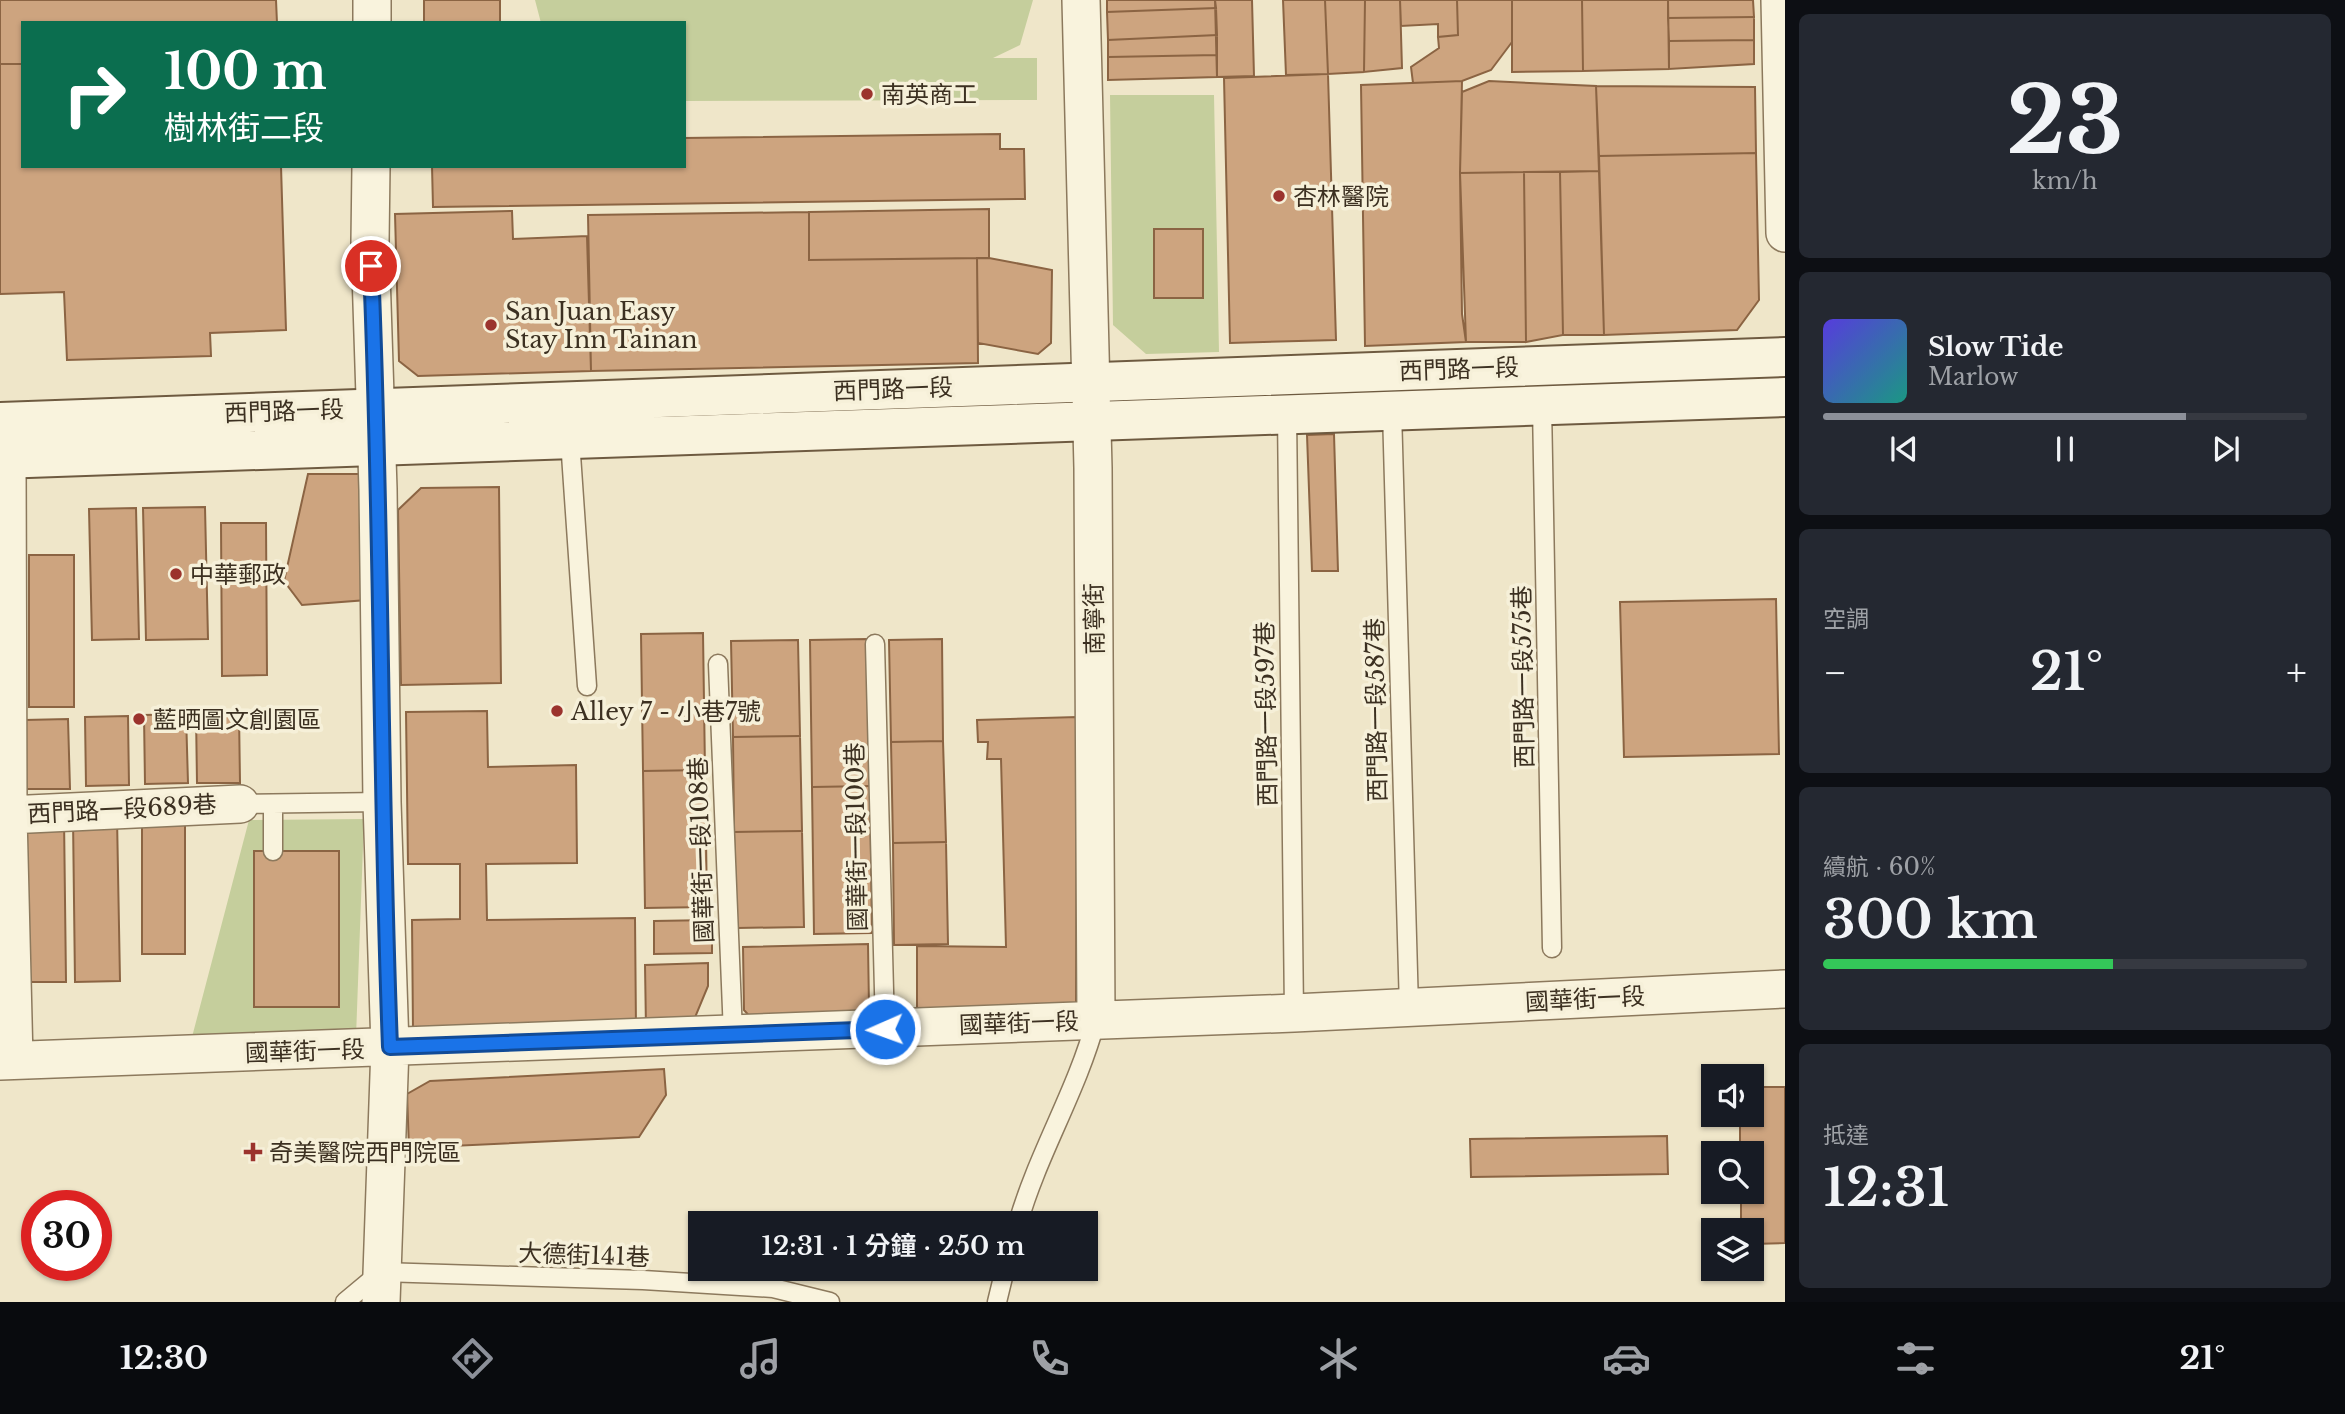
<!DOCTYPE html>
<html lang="zh-TW">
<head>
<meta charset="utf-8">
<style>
  body { margin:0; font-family:"Libre Baskerville","Noto Sans TC",serif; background:#242831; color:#f1f3f6; height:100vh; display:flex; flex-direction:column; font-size:26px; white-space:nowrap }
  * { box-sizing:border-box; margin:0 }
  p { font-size:23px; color:#9ea1a6 }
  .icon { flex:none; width:38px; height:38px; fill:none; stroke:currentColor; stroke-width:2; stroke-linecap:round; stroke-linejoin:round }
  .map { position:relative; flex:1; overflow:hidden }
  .side { display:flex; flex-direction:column; gap:14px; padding:14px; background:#0d0f14; width:560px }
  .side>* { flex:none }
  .hud { position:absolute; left:21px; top:21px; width:665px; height:147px; border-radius:0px; box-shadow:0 2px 5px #0004; background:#0b6e4f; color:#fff; overflow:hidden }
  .fabs { position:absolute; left:1701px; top:1064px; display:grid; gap:14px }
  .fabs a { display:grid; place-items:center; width:63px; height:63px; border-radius:0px; background:#171b24; box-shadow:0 2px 5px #0004; font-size:35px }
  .speed { position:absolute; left:21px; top:1190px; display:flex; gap:14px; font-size:35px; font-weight:700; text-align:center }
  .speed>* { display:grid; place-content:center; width:91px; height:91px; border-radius:50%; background:#171b24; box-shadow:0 2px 5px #0004; line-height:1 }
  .speed .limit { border:10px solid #d22; background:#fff; color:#111 }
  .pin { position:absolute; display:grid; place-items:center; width:60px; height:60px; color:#fff; margin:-30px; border:4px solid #fff; border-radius:50%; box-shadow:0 2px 7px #0007 }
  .me { position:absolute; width:77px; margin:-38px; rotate:268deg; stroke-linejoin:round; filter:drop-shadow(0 0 5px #0008) }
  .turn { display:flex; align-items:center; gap:24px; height:147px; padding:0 28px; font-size:32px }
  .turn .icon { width:91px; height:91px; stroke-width:2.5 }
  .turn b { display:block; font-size:49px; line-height:60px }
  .big { font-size:52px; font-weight:600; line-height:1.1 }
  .side .widget { flex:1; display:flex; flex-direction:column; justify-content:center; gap:10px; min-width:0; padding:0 24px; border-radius:10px; background:#242831 }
  .side .dial { align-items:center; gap:0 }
  .dial b { font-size:91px; line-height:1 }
  .song { display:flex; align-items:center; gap:21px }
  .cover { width:84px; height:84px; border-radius:10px; background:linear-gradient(135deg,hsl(250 70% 55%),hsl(170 70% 35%)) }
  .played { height:7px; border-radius:4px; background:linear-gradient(90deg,#8c9099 75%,#363941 75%) }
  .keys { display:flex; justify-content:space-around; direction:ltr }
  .heat { display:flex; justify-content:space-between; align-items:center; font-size:38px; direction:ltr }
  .charge { height:10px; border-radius:5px; background:linear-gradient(90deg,#34c759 60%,#363941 0) }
  .trip { position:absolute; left:688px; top:1211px; width:410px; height:70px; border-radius:0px; background:#171b24; box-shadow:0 2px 5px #0004; font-weight:600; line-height:70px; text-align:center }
  .tabs { display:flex; height:112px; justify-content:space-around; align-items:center; background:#090b0e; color:#9ea1a6 }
  .tabs .icon { width:49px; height:49px }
  .tabs .current { color:#8c9099 }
  .tabs b { font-size:32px; color:#f1f3f6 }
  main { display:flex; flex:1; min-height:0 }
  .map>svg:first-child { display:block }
  .green { fill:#c5ce9c }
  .building { fill:#cda47f; stroke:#8b6443; stroke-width:2 }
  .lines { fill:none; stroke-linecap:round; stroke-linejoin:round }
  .lane-casing { stroke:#8c795d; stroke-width:21 }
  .street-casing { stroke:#8c795d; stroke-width:40 }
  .secondary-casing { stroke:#6e5a40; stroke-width:42 }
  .lane { stroke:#f9f3dd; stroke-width:18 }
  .street { stroke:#f9f3dd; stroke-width:37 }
  .secondary { stroke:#f9f3dd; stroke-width:38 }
  .route-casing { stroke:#114b97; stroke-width:18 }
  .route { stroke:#1a73e8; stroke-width:12 }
  .poi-dot { fill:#9b332d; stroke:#f6f0d9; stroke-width:2.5 }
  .labels { text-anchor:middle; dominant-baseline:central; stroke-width:7; stroke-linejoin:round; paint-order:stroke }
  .poi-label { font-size:24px; fill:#3c3021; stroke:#f6f0d9; text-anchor:start }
  .street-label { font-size:24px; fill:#3c3021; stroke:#f6f0d9 }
</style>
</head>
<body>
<main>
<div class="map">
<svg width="1785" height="1302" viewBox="0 0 1785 1302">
  <rect width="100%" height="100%" fill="#efe6c9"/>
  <path class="green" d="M 535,0 L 1033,0 L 1020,45 L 993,58 L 1037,58 L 1037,100 L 684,101 L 684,23 L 541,23 Z
    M 1110,95 L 1214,95 L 1219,352 L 1146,354 L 1113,325 Z
    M 364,819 L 356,1037 L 192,1037 L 249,820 Z"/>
  <path class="building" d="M 0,0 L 276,0 L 277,23 L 23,23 L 23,64 L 0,64 Z
    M 424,0 L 500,0 L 500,23 L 424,23 Z
    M 1107,0 L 1215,0 L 1216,8 L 1107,12 Z
    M 1215,0 L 1252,0 L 1254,76 L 1217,77 Z
    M 1283,0 L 1325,0 L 1328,74 L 1286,75 Z
    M 1325,0 L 1365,0 L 1364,72 L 1328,74 Z
    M 1365,0 L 1400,0 L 1402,68 L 1364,72 Z
    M 1400,0 L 1457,0 L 1458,35 L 1438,37 L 1438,24 L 1401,26 Z
    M 1457,0 L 1512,0 L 1512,42 L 1491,70 L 1462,81 L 1413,83 L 1411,67 L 1439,48 L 1438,37 L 1458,35 Z
    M 1512,0 L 1582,0 L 1583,71 L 1512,72 Z
    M 1582,0 L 1668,0 L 1669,69 L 1583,71 Z
    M 1668,0 L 1753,0 L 1754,17 L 1668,18 Z
    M 1216,8 L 1217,35 L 1108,40 L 1107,12 Z
    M 1754,17 L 1754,40 L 1669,41 L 1668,18 Z
    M 1217,35 L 1217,55 L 1108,57 L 1108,40 Z
    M 1754,40 L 1754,64 L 1669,69 L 1669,41 Z
    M 1217,55 L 1217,77 L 1108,80 L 1108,57 Z
    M 0,64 L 23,64 L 23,166 L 281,166 L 286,330 L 210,333 L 211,356 L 67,360 L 64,292 L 0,294 Z
    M 1328,74 L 1336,340 L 1230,343 L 1224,78 Z
    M 1462,81 L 1460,173 L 1462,314 L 1466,342 L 1365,346 L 1361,85 Z
    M 1489,81 L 1596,86 L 1599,171 L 1460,173 L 1462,92 Z
    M 1596,86 L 1755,87 L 1756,153 L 1599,156 Z
    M 1000,134 L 1000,149 L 1024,149 L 1025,199 L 433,207 L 432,166 L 684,166 L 684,138 Z
    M 1756,153 L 1759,300 L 1737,330 L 1604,335 L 1599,156 Z
    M 1599,171 L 1604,335 L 1563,335 L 1560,172 Z
    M 1524,172 L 1526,342 L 1466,342 L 1460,173 Z
    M 1524,172 L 1560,172 L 1563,335 L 1526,342 Z
    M 989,209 L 989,258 L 809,260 L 809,212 Z
    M 512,211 L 513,239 L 587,236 L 591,371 L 418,376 L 399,361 L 395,214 Z
    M 809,212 L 809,260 L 977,258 L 978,363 L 591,371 L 588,215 Z
    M 1154,229 L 1203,229 L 1203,298 L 1154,298 Z
    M 977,258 L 989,258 L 1052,270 L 1051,343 L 1038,354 L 978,343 Z
    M 1334,434 L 1338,571 L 1312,571 L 1307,435 Z
    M 308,474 L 359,474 L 367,600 L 302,605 L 284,581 Z
    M 499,487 L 501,683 L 401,685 L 398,510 L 421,488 Z
    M 205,507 L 208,639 L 146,640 L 143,508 Z
    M 136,508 L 139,639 L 92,640 L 89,509 Z
    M 221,523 L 266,523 L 267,675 L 222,676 Z
    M 29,555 L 74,555 L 74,707 L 29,707 Z
    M 1776,599 L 1779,754 L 1624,757 L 1620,602 Z
    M 703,633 L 705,770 L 643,771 L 641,634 Z
    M 867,639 L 870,786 L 812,787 L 810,640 Z
    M 942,639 L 943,741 L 891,742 L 889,640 Z
    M 798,640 L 800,736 L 733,737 L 731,641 Z
    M 487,711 L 488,767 L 576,765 L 577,863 L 486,864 L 487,920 L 635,918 L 636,1028 L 413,1031 L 412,920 L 460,919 L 460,864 L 408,864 L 406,712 Z
    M 239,713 L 240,783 L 197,783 L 196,714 Z
    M 186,714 L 188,783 L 145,784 L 144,715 Z
    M 128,716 L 129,785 L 86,786 L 85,717 Z
    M 1077,717 L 1076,1002 L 1057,1020 L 917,1012 L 917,946 L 1006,947 L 1001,759 L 987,759 L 988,742 L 978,742 L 977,720 Z
    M 68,719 L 70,789 L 26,789 L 25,720 Z
    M 800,736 L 802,831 L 734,832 L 733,737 Z
    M 943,741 L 946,842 L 893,843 L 891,742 Z
    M 705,770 L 707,907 L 645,908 L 643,771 Z
    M 870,786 L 872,933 L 814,934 L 812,787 Z
    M 142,816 L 185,816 L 185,954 L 142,954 Z
    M 117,817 L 120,981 L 75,982 L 73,818 Z
    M 64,818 L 66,982 L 22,982 L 19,819 Z
    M 802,831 L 804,927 L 737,928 L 734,832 Z
    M 946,842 L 948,944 L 894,945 L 893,843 Z
    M 254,851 L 339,851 L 339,1007 L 254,1007 Z
    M 712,920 L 712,953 L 654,954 L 654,921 Z
    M 868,944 L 869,1007 L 853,1023 L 760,1028 L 744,1010 L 743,947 Z
    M 708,963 L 708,986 L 691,1027 L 646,1028 L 645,965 Z
    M 664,1069 L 666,1095 L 639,1137 L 409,1148 L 407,1094 L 430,1081 Z
    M 1752,1087 L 1785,1087 L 1785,1243 L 1752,1244 L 1752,1230 L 1741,1230 L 1741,1192 L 1752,1192 L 1752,1153 L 1740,1153 L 1740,1115 L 1752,1115 Z
    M 1667,1136 L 1668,1174 L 1471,1177 L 1470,1139 Z"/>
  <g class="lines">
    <defs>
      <path id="lane" d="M 1542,406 L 1552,948
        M 1392,411 L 1409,1008
        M 1287,414 L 1294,1013
        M 570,440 L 587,686
        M 875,644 L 885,1029
        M 718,664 L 733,1034
        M 240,804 L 382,802
        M 273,851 L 273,804
        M 1018,1223 C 1038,1153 1077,1091 1096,1020
        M 345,1302 L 381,1272 L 643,1280 L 773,1288 L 830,1302
        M 997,1302 L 1005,1269"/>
      <path id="street" d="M 1081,0 L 1093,468 L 1096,1020
        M 1780,0 L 1785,233
        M 372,23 L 372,0
        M 371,166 L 370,242 L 378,489 L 382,802 L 390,1047 L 381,1302
        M 7,459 L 8,815 L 14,1060
        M 8,815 L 240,804
        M 0,1061 L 1294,1013 L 1785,989"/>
      <path id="secondary" d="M 0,422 L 1785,357
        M 0,459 L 1785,397"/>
    </defs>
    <use href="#lane" class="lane-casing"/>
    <use href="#street" class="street-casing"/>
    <use href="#secondary" class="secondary-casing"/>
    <use href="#lane" class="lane"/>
    <use href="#street" class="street"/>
    <use href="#secondary" class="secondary"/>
  </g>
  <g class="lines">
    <defs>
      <path id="route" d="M 371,266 C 382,527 380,787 390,1047 L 885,1029"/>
    </defs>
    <use href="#route" class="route-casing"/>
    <use href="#route" class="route"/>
  </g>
  <g class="poi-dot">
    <circle cx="867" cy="94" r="7"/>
    <circle cx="1279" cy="196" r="7"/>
    <circle cx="491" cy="325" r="7"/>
    <circle cx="176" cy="574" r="7"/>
    <circle cx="557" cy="711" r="7"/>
    <circle cx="139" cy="719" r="7"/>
    <path d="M249.5 1141.5h7v7h7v7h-7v7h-7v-7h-7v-7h7z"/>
  </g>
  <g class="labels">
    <g class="poi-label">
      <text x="881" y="94">南英商工</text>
      <text x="1293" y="196">杏林醫院</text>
      <text x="505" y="311">San Juan Easy<tspan x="505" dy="28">Stay Inn Tainan</tspan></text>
      <text x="190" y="574">中華郵政</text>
      <text x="571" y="711">Alley 7 - 小巷7號</text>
      <text x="153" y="719">藍晒圖文創園區</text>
      <text x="269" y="1152">奇美醫院西門院區</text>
    </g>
    <g class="street-label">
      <text transform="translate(1459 369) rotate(-2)">西門路一段</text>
      <text transform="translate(893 389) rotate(-2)">西門路一段</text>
      <text transform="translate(284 411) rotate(-2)">西門路一段</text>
      <text transform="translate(1094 619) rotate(-91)">南寧街</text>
      <text transform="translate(1523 677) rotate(-91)">西門路一段575巷</text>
      <text transform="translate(1376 710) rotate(-91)">西門路一段587巷</text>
      <text transform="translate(1266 714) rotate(-91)">西門路一段597巷</text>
      <text transform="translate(122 809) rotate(-3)">西門路一段689巷</text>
      <text transform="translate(856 837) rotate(-91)">國華街一段100巷</text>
      <text transform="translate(701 850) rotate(-92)">國華街一段108巷</text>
      <text transform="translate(1585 999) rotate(-3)">國華街一段</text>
      <text transform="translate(1019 1023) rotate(-2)">國華街一段</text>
      <text transform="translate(305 1051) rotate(-2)">國華街一段</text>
      <text transform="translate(584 1255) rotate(2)">大德街141巷</text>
    </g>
  </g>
</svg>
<div class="fabs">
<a><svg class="icon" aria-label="sound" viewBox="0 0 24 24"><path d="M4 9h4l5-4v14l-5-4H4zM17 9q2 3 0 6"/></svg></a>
<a><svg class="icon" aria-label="search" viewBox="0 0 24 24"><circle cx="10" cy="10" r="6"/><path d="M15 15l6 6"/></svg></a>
<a><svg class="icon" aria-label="layers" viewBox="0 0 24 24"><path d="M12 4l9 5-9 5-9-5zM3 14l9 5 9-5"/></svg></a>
</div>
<div class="speed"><div class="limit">30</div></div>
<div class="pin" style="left:371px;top:266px;background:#d93025"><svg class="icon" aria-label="arrive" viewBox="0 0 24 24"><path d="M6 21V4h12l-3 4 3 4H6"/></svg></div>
<svg class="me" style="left:885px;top:1029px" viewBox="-20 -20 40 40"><circle r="17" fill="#1a73e8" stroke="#fff" stroke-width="3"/><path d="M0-11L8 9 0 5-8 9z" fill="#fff"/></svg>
<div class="trip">12:31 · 1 分鐘 · 250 m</div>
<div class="hud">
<div class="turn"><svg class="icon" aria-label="right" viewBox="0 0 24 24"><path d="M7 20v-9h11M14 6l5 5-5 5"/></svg><div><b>100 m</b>樹林街二段</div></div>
</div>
</div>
<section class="side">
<div class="widget dial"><b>23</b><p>km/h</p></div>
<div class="widget">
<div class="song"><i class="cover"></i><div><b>Slow Tide</b><p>Marlow</p></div></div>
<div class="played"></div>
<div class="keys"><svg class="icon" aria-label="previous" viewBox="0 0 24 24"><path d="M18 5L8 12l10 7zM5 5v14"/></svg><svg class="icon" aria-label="pause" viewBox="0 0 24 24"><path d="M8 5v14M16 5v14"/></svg><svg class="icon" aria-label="next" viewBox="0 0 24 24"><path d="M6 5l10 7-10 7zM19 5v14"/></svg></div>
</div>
<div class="widget"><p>空調</p>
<div class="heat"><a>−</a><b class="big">21°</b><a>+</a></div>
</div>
<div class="widget"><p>續航 · 60%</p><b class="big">300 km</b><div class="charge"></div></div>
<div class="widget"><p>抵達</p><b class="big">12:31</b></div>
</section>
</main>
<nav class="tabs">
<b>12:30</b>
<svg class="icon current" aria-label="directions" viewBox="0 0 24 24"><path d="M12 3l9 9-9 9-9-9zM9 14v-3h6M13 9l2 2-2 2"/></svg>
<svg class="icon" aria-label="music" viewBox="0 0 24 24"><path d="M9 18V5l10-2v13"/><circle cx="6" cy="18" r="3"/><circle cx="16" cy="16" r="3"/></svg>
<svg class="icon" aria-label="phone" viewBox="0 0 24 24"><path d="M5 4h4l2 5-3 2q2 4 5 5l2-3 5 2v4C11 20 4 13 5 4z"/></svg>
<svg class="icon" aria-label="climate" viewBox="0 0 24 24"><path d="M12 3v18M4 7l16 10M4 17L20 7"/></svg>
<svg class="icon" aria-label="car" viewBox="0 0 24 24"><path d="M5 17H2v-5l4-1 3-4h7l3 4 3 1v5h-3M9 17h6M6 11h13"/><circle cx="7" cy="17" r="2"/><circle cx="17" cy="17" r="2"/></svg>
<svg class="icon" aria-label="filters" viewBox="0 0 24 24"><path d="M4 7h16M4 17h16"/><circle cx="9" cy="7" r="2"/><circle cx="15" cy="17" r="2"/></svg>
<b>21°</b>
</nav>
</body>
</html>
